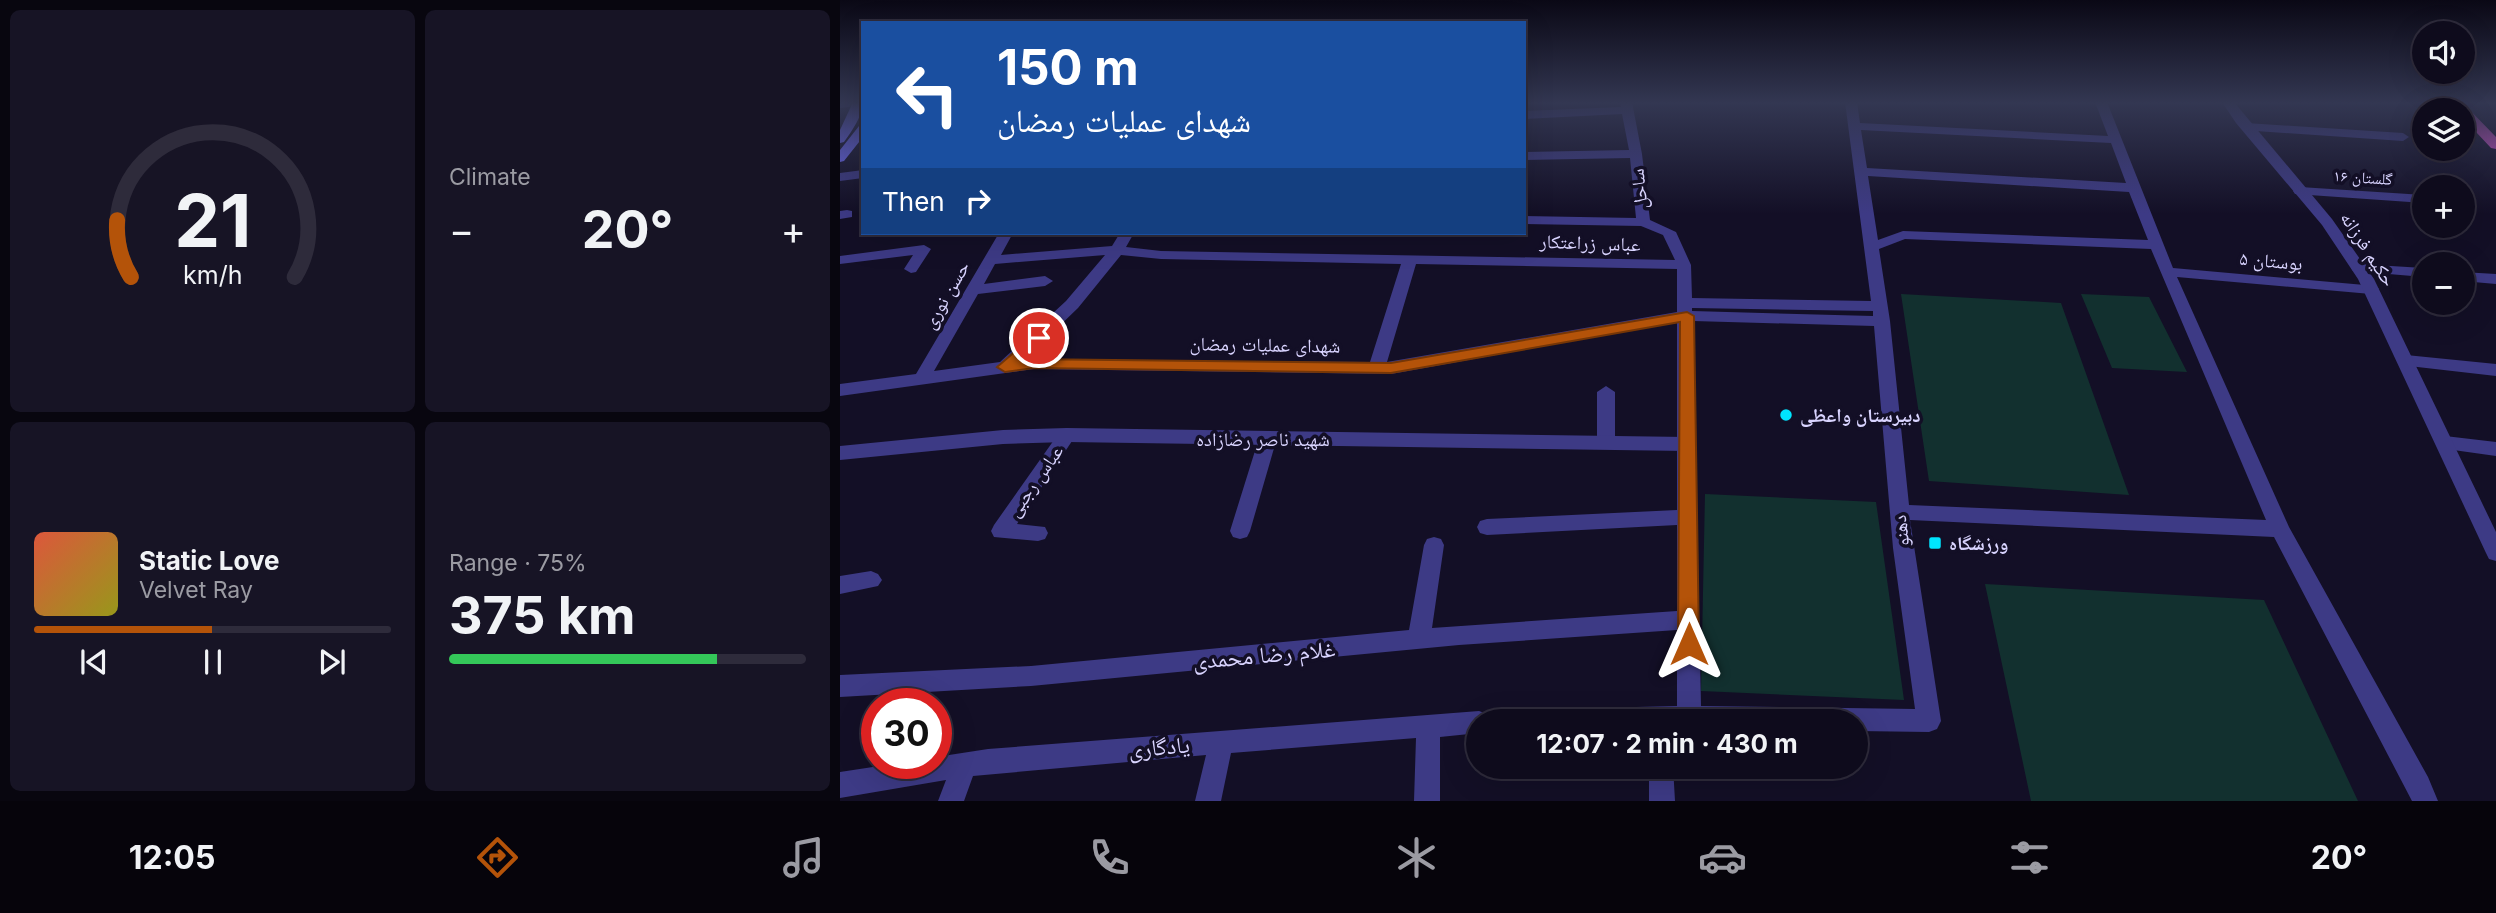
<!DOCTYPE html>
<html lang="en">
<head>
<meta charset="utf-8">
<style>
  body { margin:0; font-family:Inter,"Noto Naskh Arabic",sans-serif; background:#171425; color:#f1f3f6; height:100vh; display:flex; flex-direction:column; font-size:26px; white-space:nowrap }
  * { box-sizing:border-box; margin:0 }
  p { font-size:23px; color:#9b9ba3 }
  .icon { flex:none; width:38px; height:38px; fill:none; stroke:currentColor; stroke-width:2; stroke-linecap:round; stroke-linejoin:round }
  .map { position:relative; flex:1; overflow:hidden }
  .panel { display:flex; flex-direction:column; gap:10px; padding:10px; background:#08060f; width:840px }
  .panel>* { flex:none }
  .banner { position:absolute; left:21px; top:21px; width:665px; height:214px; border-radius:0px; box-shadow:0 7px 28px #0002,0 0 0 2px #2e2b3b; background:#1a4fa0; color:#fff; overflow:hidden }
  .buttons { position:absolute; left:1572px; top:21px; display:grid; gap:14px }
  .buttons a { display:grid; place-items:center; width:63px; height:63px; border-radius:50%; background:#0e0b1c; box-shadow:0 7px 28px #0002,0 0 0 2px #2e2b3b; font-size:35px }
  .speed { position:absolute; left:21px; top:688px; display:flex; gap:14px; font-size:35px; font-weight:700; text-align:center }
  .speed>* { display:grid; place-content:center; width:91px; height:91px; border-radius:50%; background:#0e0b1c; box-shadow:0 7px 28px #0002,0 0 0 2px #2e2b3b; line-height:1 }
  .speed .limit { border:10px solid #d22; background:#fff; color:#111 }
  .pin { position:absolute; display:grid; place-items:center; width:60px; height:60px; color:#fff; margin:-30px; border:4px solid #fff; border-radius:50%; box-shadow:0 2px 7px #0007 }
  .me { position:absolute; width:77px; margin:-38px; rotate:0deg; stroke-linejoin:round; filter:drop-shadow(0 0 5px #0008) }
  .turn { display:flex; align-items:center; gap:24px; height:147px; padding:0 21px; font-size:32px }
  .turn .icon { width:91px; height:91px; stroke-width:2.5 }
  .turn b { display:block; font-size:49px; line-height:60px }
  .then { display:flex; align-items:center; height:66px; padding:0 21px; background:#0003; gap:14px; font-size:26px }
  .big { font-size:52px; font-weight:700; line-height:1.1 }
  .panel .widget { flex:1; display:flex; flex-direction:column; justify-content:center; gap:10px; min-width:0; padding:0 24px; border-radius:10px; background:#171425 }
  .panel .dial { align-items:center; gap:0 }
  .dial svg { height:182px; overflow:visible; fill:none; stroke:#2e2b3b; stroke-width:7; stroke-linecap:round; text-anchor:middle }
  .dial text { fill:#f1f3f6; stroke:none }
  .song { display:flex; align-items:center; gap:21px }
  .cover { width:84px; height:84px; border-radius:10px; background:linear-gradient(135deg,hsl(10 70% 55%),hsl(60 70% 35%)) }
  .played { height:7px; border-radius:4px; background:linear-gradient(90deg,#b45309 50%,#2e2b3b 50%) }
  .keys { display:flex; justify-content:space-around; direction:ltr }
  .heat { display:flex; justify-content:space-between; align-items:center; font-size:38px; direction:ltr }
  .charge { height:10px; border-radius:5px; background:linear-gradient(90deg,#34c759 75%,#2e2b3b 0) }
  .panel .tiles { flex:1; display:grid; gap:10px; grid-template-columns:repeat(2,1fr) }
  .trip { position:absolute; left:626px; top:709px; width:402px; height:70px; border-radius:35px; background:#0e0b1c; box-shadow:0 7px 28px #0002,0 0 0 2px #2e2b3b; font-weight:700; line-height:70px; text-align:center }
  .menu { display:flex; height:112px; justify-content:space-around; align-items:center; background:#06040b; color:#9b9ba3 }
  .menu .icon { width:49px; height:49px }
  .menu .current { color:#b45309 }
  .menu b { font-size:32px; color:#f1f3f6 }
  main { display:flex; flex:1; min-height:0 }
  .map>svg:first-child { display:block }
  .green { fill:#12302f }
  .lines { fill:none; stroke-linecap:round; stroke-linejoin:round }
  .minor { fill:#3d3a85; fill-rule:evenodd }
  .tertiary { fill:#3d3a85; fill-rule:evenodd }
  .secondary { fill:#6f6bff; fill-rule:evenodd }
  .trunk { fill:#e055d1; fill-rule:evenodd }
  .route { fill:#b45309; stroke:#753606; stroke-width:2 }
  .poi-dot { fill:#00e5ff; stroke:#130f26; stroke-width:2.5 }
  .labels { text-anchor:middle; dominant-baseline:central; stroke-width:7; stroke-linejoin:round; paint-order:stroke }
  .far-street-label { font-size:16px; fill:#d9d4ff; stroke:#130f26 }
  .street-label { font-size:19px; fill:#d9d4ff; stroke:#130f26 }
  .poi-label { font-size:19px; font-weight:bold; fill:#d9d4ff; stroke:#130f26; text-anchor:start }
  .near-street-label { font-size:23px; fill:#d9d4ff; stroke:#130f26 }
</style>
</head>
<body>
<main>
<section class="panel">
<div class="tiles">
<div class="widget dial"><svg viewBox="0 0 100 80">
<path d="M14 69A42 42 0 1 1 86 69"/>
<path d="M14 69A42 42 0 0 1 8 44" stroke="#b45309"/>
<text x="50" y="56" font-size="32" font-weight="700">21</text>
<text x="50" y="72" font-size="11">km/h</text>
</svg></div>
<div class="widget"><p>Climate</p>
<div class="heat"><a>−</a><b class="big">20°</b><a>+</a></div>
</div>
<div class="widget">
<div class="song"><i class="cover"></i><div><b>Static Love</b><p>Velvet Ray</p></div></div>
<div class="played"></div>
<div class="keys"><svg class="icon" aria-label="previous" viewBox="0 0 24 24"><path d="M18 5L8 12l10 7zM5 5v14"/></svg><svg class="icon" aria-label="pause" viewBox="0 0 24 24"><path d="M8 5v14M16 5v14"/></svg><svg class="icon" aria-label="next" viewBox="0 0 24 24"><path d="M6 5l10 7-10 7zM19 5v14"/></svg></div>
</div>
<div class="widget"><p>Range · 75%</p><b class="big">375 km</b><div class="charge"></div></div>
</div>
</section>
<div class="map">
<svg width="1656" height="801" viewBox="0 0 1656 801">
  <rect width="100%" height="100%" fill="#130f26"/>
  <path class="green" d="M 1061,294 L 1221,303 L 1289,495 L 1089,481 Z
    M 1241,294 L 1309,297 L 1347,372 L 1272,368 Z
    M 865,494 L 1036,502 L 1064,700 L 861,691 Z
    M 1145,584 L 1424,600 L 1518,801 L 1191,801 Z"/>
  <g class="lines">
    <path class="minor" d="M 0,102 L 23,102 L 23,105 L 0,108 Z
      M 780,102 L 792,102 L 802,154 L 810,220 L 836,232 L 851,265 L 852,298 L 1031,301 L 1005,102 L 1017,102 L 1020,123 L 1268,136 L 1255,102 L 1267,102 L 1333,268 L 1536,286 L 1539,289 L 1531,294 L 1337,277 L 1449,527 L 1588,777 L 1598,801 L 1572,801 L 1434,537 L 1070,520 L 1101,721 L 1097,729 L 1089,732 L 1017,731 L 1017,721 L 663,721 L 667,713 L 675,710 L 837,706 L 837,630 L 619,645 L 191,686 L 0,697 L 0,675 L 191,666 L 569,630 L 584,545 L 587,539 L 594,537 L 601,539 L 604,545 L 592,628 L 837,611 L 837,525 L 647,535 L 640,533 L 637,527 L 640,521 L 647,519 L 837,510 L 837,322 L 551,374 L 194,369 L 0,396 L 0,384 L 76,374 L 159,233 L 173,233 L 161,255 L 272,246 L 280,233 L 294,233 L 286,247 L 321,251 L 835,260 L 823,235 L 801,226 L 684,224 L 684,216 L 796,218 L 790,158 L 684,160 L 684,152 L 789,150 L 782,114 L 684,119 L 684,111 L 781,107 ZM 1021,130 L 1271,143 L 1286,183 L 1027,168 ZM 1028,176 L 1289,192 L 1308,240 L 1063,231 L 1038,240 ZM 1065,239 L 1311,249 L 1426,520 L 1069,505 L 1050,321 L 1039,249 ZM 265,255 L 226,301 L 160,362 L 94,371 L 138,294 L 205,286 L 213,281 L 205,276 L 144,284 L 155,264 ZM 281,255 L 321,259 L 561,264 L 530,362 L 185,359 L 238,308 ZM 576,264 L 837,269 L 837,312 L 547,362 ZM 852,308 L 1033,311 L 1033,316 L 852,311 ZM 853,321 L 1034,326 L 1053,548 L 1075,709 L 861,706 Z
      M 1406,123 L 1563,133 L 1569,137 L 1563,141 L 1402,130 L 1402,124 Z
      M 23,170 L 23,178 L 0,181 L 0,173 Z
      M 1460,187 L 1584,195 L 1584,203 L 1455,194 L 1453,191 Z
      M 7,210 L 12,211 L 12,217 L 0,219 L 0,211 Z
      M 84,245 L 91,249 L 76,272 L 71,273 L 64,269 L 73,255 L 0,264 L 0,256 Z
      M 1518,264 L 1584,268 L 1584,277 L 1513,271 L 1511,268 Z
      M 1622,272 L 1656,274 L 1656,284 L 1622,281 Z
      M 1566,355 L 1656,364 L 1656,376 L 1560,365 L 1558,361 Z
      M 766,386 L 775,392 L 775,442 L 772,447 L 760,447 L 757,442 L 757,392 Z
      M 227,428 L 233,430 L 236,435 L 177,524 L 205,527 L 208,533 L 205,539 L 198,541 L 154,537 L 151,531 L 154,525 L 221,430 Z
      M 428,431 L 434,433 L 437,438 L 410,531 L 407,537 L 400,539 L 393,537 L 390,531 L 419,438 L 422,433 Z
      M 1605,436 L 1656,442 L 1656,456 L 1599,448 L 1596,443 L 1599,438 Z
      M 31,571 L 38,574 L 42,580 L 38,586 L 0,594 L 0,576 Z
      M 639,711 L 647,714 L 651,721 L 639,721 L 639,733 L 600,737 L 600,801 L 574,801 L 576,738 L 391,753 L 381,801 L 355,801 L 366,755 L 133,776 L 124,801 L 98,801 L 106,780 L 0,798 L 0,772 L 59,763 L 96,763 L 96,757 L 148,749 Z
      M 809,766 L 833,766 L 835,801 L 809,801 Z"/>
    <path class="tertiary" d="M 1382,102 L 1394,102 L 1492,219 L 1534,279 L 1656,532 L 1656,561 L 1649,559 L 1646,553 L 1518,279 L 1482,225 L 1396,123 Z
      M 227,428 L 847,437 L 853,439 L 856,444 L 853,449 L 847,451 L 227,442 L 163,444 L 0,460 L 0,446 L 163,430 Z"/>
    <path class="secondary" d="M 13,102 L 23,102 C 22,117 13,129 4,142 L 0,143 L 0,130 Z
      M 23,125 L 23,137 L 4,161 L 0,162 L 0,150 L 19,126 Z"/>
    <path class="trunk" d="M 1609,102 L 1622,102 L 1656,137 L 1656,149 L 1651,148 L 1622,117 L 1622,110 L 1616,110 Z"/>
  </g>
  <linearGradient id="sky" x2="0" y2="1"><stop stop-color="#0a0815"/><stop offset="0.48" stop-color="#333752"/><stop offset="1" stop-color="#333752" stop-opacity="0"/></linearGradient>
  <rect width="1656" height="214" fill="url(#sky)"/>
  <path class="route" d="M 847,312 L 854,316 L 859,644 L 856,650 L 849,653 L 841,650 L 838,644 L 840,322 L 551,373 L 194,368 L 165,372 L 157,367 L 194,335 L 199,333 L 206,338 L 183,359 L 551,363 Z"/>
  <g class="poi-dot">
    <circle cx="946" cy="415" r="7"/>
    <rect x="1088" y="536" width="14" height="14" rx="3.5"/>
  </g>
  <g class="labels">
    <g class="far-street-label">
      <text transform="translate(1523 177) rotate(4)">گلستان ۱۶</text>
    </g>
    <g class="street-label">
      <text transform="translate(799 189) rotate(-96)">ساحل</text>
      <text transform="translate(750 243) rotate(2)">عباس زراعتکار</text>
      <text transform="translate(1528 249) rotate(57)">حکیم فرزانه</text>
      <text transform="translate(1431 261) rotate(5)">بوستان ۵</text>
      <text transform="translate(106 295) rotate(-60)">حسن نوری</text>
      <text transform="translate(425 345) rotate(1)">شهدای عملیات رمضان</text>
      <text x="423" y="439">شهید ناصر رضازاده</text>
      <text transform="translate(195 481) rotate(-55)">عباس رجبی</text>
      <text transform="translate(1061 531) rotate(-96)">دهنو</text>
    </g>
    <g class="poi-label">
      <text x="960" y="415">دبیرستان واعظی</text>
      <text x="1109" y="543">ورزشگاه</text>
    </g>
    <g class="near-street-label">
      <text transform="translate(424 655) rotate(-5)">غلام رضا محمدی</text>
      <text transform="translate(319 747) rotate(-5)">یادگاری</text>
    </g>
  </g>
</svg>
<div class="buttons">
<a><svg class="icon" aria-label="sound" viewBox="0 0 24 24"><path d="M4 9h4l5-4v14l-5-4H4zM17 9q2 3 0 6"/></svg></a>
<a><svg class="icon" aria-label="layers" viewBox="0 0 24 24"><path d="M12 4l9 5-9 5-9-5zM3 14l9 5 9-5"/></svg></a>
<a>+</a>
<a>−</a>
</div>
<div class="speed"><div class="limit">30</div></div>
<div class="pin" style="left:199px;top:338px;background:#d93025"><svg class="icon" aria-label="arrive" viewBox="0 0 24 24"><path d="M6 21V4h12l-3 4 3 4H6"/></svg></div>
<svg class="me" style="left:849px;top:644px" viewBox="-20 -20 40 40"><path d="M0-17L14 15 0 8-14 15z" fill="#b45309" stroke="#fff" stroke-width="4"/></svg>
<div class="trip">12:07 · 2 min · 430 m</div>
<div class="banner">
<div class="turn"><svg class="icon" aria-label="left" viewBox="0 0 24 24"><path d="M17 20v-9H6M10 6l-5 5 5 5"/></svg><div><b>150 m</b>شهدای عملیات رمضان</div></div>
<div class="then">Then<svg class="icon" aria-label="right" viewBox="0 0 24 24"><path d="M7 20v-9h11M14 6l5 5-5 5"/></svg></div>
</div>
</div>
</main>
<nav class="menu">
<b>12:05</b>
<svg class="icon current" aria-label="directions" viewBox="0 0 24 24"><path d="M12 3l9 9-9 9-9-9zM9 14v-3h6M13 9l2 2-2 2"/></svg>
<svg class="icon" aria-label="music" viewBox="0 0 24 24"><path d="M9 18V5l10-2v13"/><circle cx="6" cy="18" r="3"/><circle cx="16" cy="16" r="3"/></svg>
<svg class="icon" aria-label="phone" viewBox="0 0 24 24"><path d="M5 4h4l2 5-3 2q2 4 5 5l2-3 5 2v4C11 20 4 13 5 4z"/></svg>
<svg class="icon" aria-label="climate" viewBox="0 0 24 24"><path d="M12 3v18M4 7l16 10M4 17L20 7"/></svg>
<svg class="icon" aria-label="car" viewBox="0 0 24 24"><path d="M5 17H2v-5l4-1 3-4h7l3 4 3 1v5h-3M9 17h6M6 11h13"/><circle cx="7" cy="17" r="2"/><circle cx="17" cy="17" r="2"/></svg>
<svg class="icon" aria-label="filters" viewBox="0 0 24 24"><path d="M4 7h16M4 17h16"/><circle cx="9" cy="7" r="2"/><circle cx="15" cy="17" r="2"/></svg>
<b>20°</b>
</nav>
</body>
</html>
